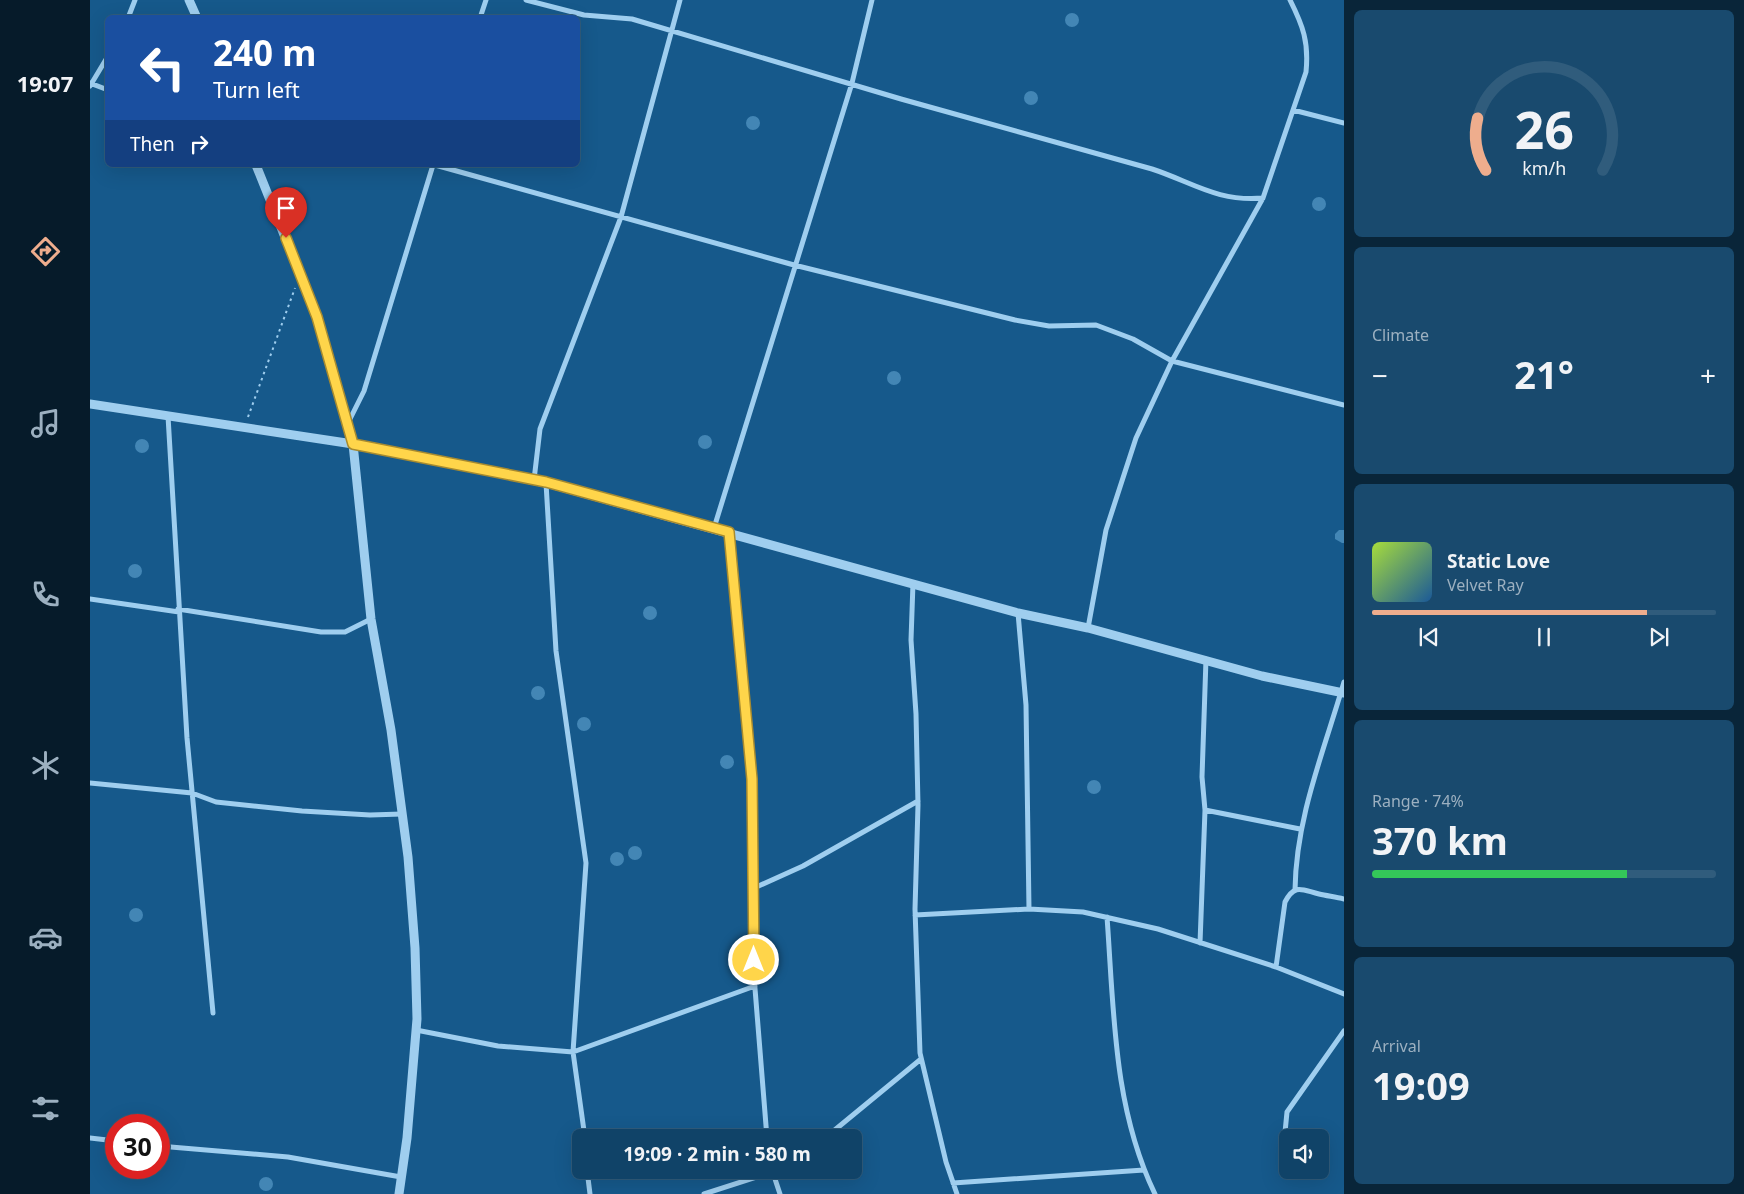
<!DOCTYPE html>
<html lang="en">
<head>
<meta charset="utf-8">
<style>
  body { margin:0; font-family:"Noto Sans",sans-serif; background:#194a6e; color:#f1f3f6; height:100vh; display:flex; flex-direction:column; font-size:19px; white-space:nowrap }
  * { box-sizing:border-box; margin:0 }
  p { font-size:16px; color:#9cb0c0 }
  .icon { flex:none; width:28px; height:28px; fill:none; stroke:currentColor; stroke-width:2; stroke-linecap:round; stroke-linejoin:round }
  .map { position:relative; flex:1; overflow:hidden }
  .sheet { display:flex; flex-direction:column; gap:10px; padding:10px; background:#092539; width:400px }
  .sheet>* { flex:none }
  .guide { position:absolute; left:15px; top:15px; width:475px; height:152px; border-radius:8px; box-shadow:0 5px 20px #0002,0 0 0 1px #305c7c; background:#1a4fa0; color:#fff; overflow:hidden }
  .fabs { position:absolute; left:1189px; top:1129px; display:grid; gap:10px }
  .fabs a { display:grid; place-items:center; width:50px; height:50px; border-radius:8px; background:#104368; box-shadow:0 5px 20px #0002,0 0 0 1px #305c7c; font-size:25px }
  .speed { position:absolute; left:15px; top:1114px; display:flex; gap:10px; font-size:25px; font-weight:700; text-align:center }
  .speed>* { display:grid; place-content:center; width:65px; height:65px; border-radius:50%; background:#104368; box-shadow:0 5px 20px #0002,0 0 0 1px #305c7c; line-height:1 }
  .speed .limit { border:8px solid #d22; background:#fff; color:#111 }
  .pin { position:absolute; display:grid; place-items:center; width:42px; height:42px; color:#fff; margin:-51px -21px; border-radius:50% 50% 50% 0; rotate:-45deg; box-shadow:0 0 5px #0007 }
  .pin .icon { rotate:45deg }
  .me { position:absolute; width:55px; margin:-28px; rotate:0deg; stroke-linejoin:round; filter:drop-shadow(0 0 4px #0008) }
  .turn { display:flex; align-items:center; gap:18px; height:105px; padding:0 25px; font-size:22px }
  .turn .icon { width:65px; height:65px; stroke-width:2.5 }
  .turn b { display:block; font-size:35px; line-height:42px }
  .then { display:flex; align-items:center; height:48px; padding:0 25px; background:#0003; gap:10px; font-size:19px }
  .big { font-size:38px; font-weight:700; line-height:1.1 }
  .sheet .widget { flex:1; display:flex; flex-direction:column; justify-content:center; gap:8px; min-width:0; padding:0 18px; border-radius:8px; background:#194a6e }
  .sheet .dial { align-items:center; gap:0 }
  .dial svg { height:130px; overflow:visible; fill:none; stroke:#305c7c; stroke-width:7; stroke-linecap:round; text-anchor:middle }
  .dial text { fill:#f1f3f6; stroke:none }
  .song { display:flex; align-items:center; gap:15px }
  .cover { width:60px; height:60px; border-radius:8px; background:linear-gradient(135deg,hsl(80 70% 55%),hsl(210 70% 35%)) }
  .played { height:5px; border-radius:2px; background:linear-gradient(90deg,#eead8d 80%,#305c7c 80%) }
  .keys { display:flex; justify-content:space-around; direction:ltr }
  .heat { display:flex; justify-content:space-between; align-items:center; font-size:28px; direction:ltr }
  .charge { height:8px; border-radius:4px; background:linear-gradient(90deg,#34c759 74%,#305c7c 0) }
  .trip { position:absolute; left:482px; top:1129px; width:290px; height:50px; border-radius:8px; background:#104368; box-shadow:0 5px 20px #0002,0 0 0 1px #305c7c; font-weight:700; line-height:50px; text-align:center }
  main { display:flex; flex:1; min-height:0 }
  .tabs { display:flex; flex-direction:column; width:90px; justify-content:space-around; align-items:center; background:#061b2a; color:#9cb0c0 }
  .tabs .icon { width:35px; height:35px }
  .tabs .active { color:#eead8d }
  .tabs b { font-size:22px; color:#f1f3f6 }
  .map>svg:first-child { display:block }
  .building { fill:#4386b5 }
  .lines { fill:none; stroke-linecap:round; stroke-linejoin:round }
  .path { stroke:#9fceef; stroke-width:2; stroke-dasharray:2.5 4; stroke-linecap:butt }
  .minor { stroke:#9fceef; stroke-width:5 }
  .tertiary { stroke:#9fceef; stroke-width:9 }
  .route-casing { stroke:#a68a30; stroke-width:12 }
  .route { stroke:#ffd54a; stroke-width:9 }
</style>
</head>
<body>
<main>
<nav class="tabs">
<b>19:07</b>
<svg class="icon active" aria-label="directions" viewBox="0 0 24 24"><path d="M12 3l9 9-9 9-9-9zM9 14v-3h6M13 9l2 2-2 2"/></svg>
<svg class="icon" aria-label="music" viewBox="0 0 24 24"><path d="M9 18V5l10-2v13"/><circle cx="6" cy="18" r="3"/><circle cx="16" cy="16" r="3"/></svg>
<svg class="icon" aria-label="phone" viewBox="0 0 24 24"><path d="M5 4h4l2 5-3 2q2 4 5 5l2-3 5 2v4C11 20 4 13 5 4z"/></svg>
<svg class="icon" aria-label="climate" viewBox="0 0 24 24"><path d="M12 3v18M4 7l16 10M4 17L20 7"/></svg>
<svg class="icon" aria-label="car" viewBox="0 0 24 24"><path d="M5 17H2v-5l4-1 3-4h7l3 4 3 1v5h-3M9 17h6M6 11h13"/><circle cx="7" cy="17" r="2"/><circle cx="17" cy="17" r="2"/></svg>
<svg class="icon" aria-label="filters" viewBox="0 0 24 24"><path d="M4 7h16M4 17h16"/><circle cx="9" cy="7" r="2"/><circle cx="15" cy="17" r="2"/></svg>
</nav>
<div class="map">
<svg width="1254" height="1194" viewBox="0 0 1254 1194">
  <rect width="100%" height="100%" fill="#16598b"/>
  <path class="building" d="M975 20a7 7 0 1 1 14 0a7 7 0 1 1-14 0Z
    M934 98a7 7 0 1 1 14 0a7 7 0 1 1-14 0Z
    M656 123a7 7 0 1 1 14 0a7 7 0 1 1-14 0Z
    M1222 204a7 7 0 1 1 14 0a7 7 0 1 1-14 0Z
    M797 378a7 7 0 1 1 14 0a7 7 0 1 1-14 0Z
    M608 442a7 7 0 1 1 14 0a7 7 0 1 1-14 0Z
    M45 446a7 7 0 1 1 14 0a7 7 0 1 1-14 0Z
    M 1249,530 L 1254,530 L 1254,543 L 1252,543 L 1245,539 L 1245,534 Z
    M38 571a7 7 0 1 1 14 0a7 7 0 1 1-14 0Z
    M553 613a7 7 0 1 1 14 0a7 7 0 1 1-14 0Z
    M441 693a7 7 0 1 1 14 0a7 7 0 1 1-14 0Z
    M487 724a7 7 0 1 1 14 0a7 7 0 1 1-14 0Z
    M630 762a7 7 0 1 1 14 0a7 7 0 1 1-14 0Z
    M997 787a7 7 0 1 1 14 0a7 7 0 1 1-14 0Z
    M538 853a7 7 0 1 1 14 0a7 7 0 1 1-14 0Z
    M520 859a7 7 0 1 1 14 0a7 7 0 1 1-14 0Z
    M39 915a7 7 0 1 1 14 0a7 7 0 1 1-14 0Z
    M169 1184a7 7 0 1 1 14 0a7 7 0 1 1-14 0Z"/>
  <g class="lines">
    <path class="path" d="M 158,417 L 205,288"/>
    <path class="minor" d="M 436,0 L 494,15 L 542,19 L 811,99 L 1062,169 C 1102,182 1127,202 1173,198
      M 38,18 L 45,0
      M 390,18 L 396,0
      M 0,83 L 18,90
      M 0,86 L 18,56
      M 1203,110 L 1254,123
      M 345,165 L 704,265 L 925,320 L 959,326 L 1006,325 L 1043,339 L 1082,361 L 1254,405
      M 78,416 L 97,738 L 123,1013
      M 258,423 L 274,391 L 343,165
      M 444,480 L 450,429 L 531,217 L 590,0
      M 456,483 L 466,651 L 496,863 L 483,1052 L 495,1138
      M 624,528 L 762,83 L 782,0
      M 639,533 L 662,779 L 664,976 L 677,1138
      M 823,583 L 821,640 L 826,714 L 828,805 L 825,909 L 830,1053 L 856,1162 L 867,1194
      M 0,599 L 89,612
      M 88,609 L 231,632 L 255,632 L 281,619
      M 928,613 L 936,705 L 939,909
      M 998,628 L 1016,530 L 1046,438 L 1082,361 L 1173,198 L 1216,72 C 1219,42 1213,26 1200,0
      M 0,783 L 102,793 L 126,802 L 212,811 L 280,815 L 312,814
      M 1115,810 L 1210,829
      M 664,888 L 713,866 L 828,801
      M 1205,890 C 1206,817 1234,751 1254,682
      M 825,915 L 939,909 L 993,912 L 1068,929 L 1186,967 L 1254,994
      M 1017,917 C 1024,1011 1023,1107 1065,1194
      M 1110,943 L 1115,810 L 1112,777 L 1116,659
      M 1186,967 L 1195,902 C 1205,883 1212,890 1229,894 C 1238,896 1246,897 1254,899
      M 326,1030 L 408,1046 L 483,1052 L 665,986
      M 0,1138 L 26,1141
      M 735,1138 L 831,1059
      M 69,1146 L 198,1157 L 311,1177
      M 1192,1163 L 1197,1112 L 1254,1031
      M 497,1170 L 500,1194
      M 682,1170 L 690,1194
      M 685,1179 L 696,1170
      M 863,1183 L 1054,1170
      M 614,1194 L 682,1172"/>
    <path class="tertiary" d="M 99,0 L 107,18
      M 166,165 L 227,317 L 263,444 L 281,619 L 301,730 L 318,857 L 325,948 L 327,1019 L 317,1138 L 309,1194
      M 0,404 L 263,444 L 456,483 L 928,613 L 998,628 L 1172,676 L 1254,693"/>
  </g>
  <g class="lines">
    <defs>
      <path id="route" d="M 196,238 L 227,317 L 263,444 L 456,482 L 639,532 L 662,779 L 664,960"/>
    </defs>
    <use href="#route" class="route-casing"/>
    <use href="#route" class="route"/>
  </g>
</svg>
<div class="fabs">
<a><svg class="icon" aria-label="sound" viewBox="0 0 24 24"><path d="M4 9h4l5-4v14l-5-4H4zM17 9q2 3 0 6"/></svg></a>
</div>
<div class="speed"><div class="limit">30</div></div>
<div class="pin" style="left:196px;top:238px;background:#d93025"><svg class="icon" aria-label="arrive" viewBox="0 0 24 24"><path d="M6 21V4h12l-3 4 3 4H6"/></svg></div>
<svg class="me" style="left:664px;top:960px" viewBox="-20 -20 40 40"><circle r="17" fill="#ffd54a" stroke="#fff" stroke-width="3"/><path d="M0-11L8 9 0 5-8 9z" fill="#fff"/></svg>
<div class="trip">19:09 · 2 min · 580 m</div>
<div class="guide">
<div class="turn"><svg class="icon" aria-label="left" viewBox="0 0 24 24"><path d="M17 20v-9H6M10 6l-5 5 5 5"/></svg><div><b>240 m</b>Turn left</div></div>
<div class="then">Then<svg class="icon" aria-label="right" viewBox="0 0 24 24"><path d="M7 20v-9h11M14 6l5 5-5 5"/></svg></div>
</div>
</div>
<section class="sheet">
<div class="widget dial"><svg viewBox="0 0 100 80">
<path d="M14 69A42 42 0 1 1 86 69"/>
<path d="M14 69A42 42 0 0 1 9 37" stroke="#eead8d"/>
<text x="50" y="56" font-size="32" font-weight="700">26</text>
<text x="50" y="72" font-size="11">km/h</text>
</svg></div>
<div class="widget"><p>Climate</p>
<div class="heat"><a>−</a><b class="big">21°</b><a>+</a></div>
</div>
<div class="widget">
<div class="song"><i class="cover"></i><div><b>Static Love</b><p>Velvet Ray</p></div></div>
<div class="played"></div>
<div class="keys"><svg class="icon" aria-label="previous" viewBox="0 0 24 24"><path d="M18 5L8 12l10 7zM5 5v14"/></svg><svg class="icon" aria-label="pause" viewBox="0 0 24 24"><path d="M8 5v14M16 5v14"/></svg><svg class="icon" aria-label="next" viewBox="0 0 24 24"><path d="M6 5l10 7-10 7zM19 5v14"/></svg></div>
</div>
<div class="widget"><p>Range · 74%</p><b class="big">370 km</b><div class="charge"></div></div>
<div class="widget"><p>Arrival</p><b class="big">19:09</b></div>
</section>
</main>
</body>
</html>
